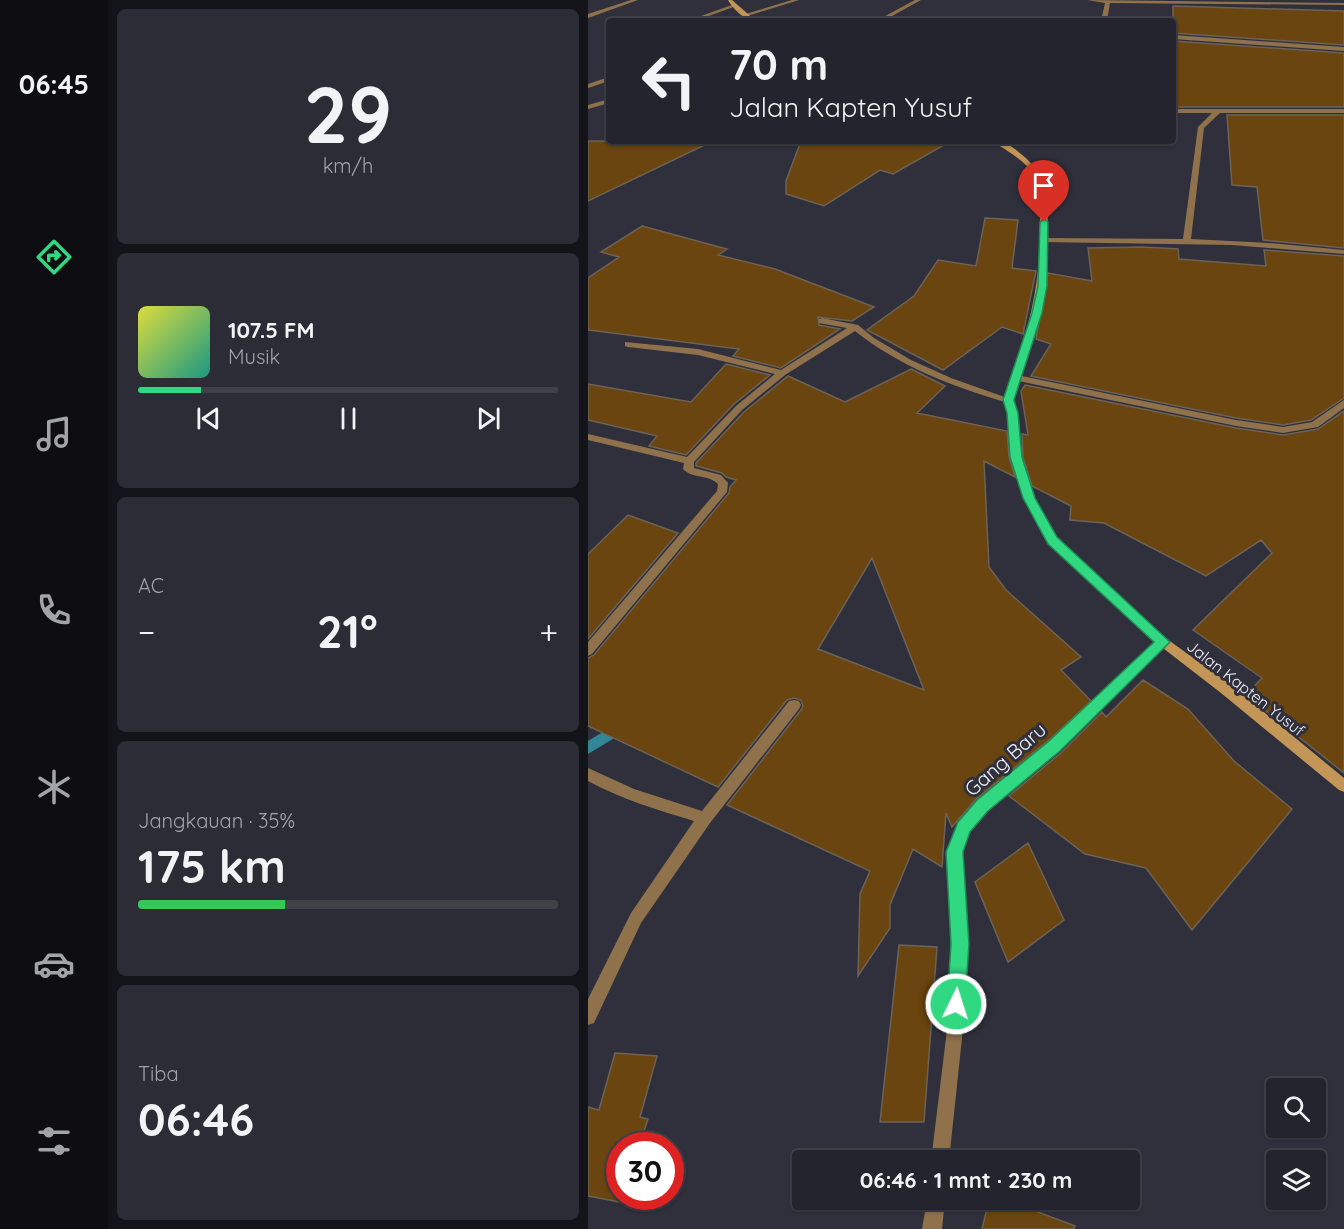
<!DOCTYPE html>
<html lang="id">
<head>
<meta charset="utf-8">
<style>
  body { margin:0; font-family:Quicksand,sans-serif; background:#2b2c35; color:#f1f3f6; height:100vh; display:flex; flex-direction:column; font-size:22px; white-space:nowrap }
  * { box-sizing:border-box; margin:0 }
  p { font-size:20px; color:#a3a4aa }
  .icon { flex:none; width:33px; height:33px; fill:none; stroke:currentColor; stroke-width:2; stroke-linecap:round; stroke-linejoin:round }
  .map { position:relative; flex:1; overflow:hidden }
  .panel { display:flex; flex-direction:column; gap:9px; padding:9px; background:#131419; width:480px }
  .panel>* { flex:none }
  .guide { position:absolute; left:18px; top:18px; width:570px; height:126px; border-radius:6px; box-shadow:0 2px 4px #0004,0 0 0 2px #404149; background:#23242d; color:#f1f3f6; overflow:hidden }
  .buttons { position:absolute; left:678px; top:1078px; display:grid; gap:12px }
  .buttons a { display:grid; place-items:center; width:60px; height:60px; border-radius:6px; background:#23242d; box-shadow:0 2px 4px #0004,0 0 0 2px #404149; font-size:30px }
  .speed { position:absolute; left:18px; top:1132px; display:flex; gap:12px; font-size:30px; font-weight:700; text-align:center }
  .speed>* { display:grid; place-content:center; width:78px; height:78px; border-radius:50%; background:#23242d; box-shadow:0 2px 4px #0004,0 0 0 2px #404149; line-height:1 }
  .speed .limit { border:9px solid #d22; background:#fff; color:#111 }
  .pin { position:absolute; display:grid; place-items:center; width:51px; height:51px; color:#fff; margin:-62px -26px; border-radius:50% 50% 50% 0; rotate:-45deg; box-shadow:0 0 6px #0007 }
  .pin .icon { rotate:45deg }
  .me { position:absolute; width:66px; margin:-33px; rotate:4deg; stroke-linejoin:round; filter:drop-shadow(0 0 4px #0008) }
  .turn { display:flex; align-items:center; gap:21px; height:126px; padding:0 24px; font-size:27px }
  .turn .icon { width:78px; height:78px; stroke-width:2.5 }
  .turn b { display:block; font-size:42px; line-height:51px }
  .big { font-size:45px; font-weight:800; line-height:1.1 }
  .panel .widget { flex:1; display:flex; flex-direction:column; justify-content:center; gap:9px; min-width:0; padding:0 21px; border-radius:9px; background:#2b2c35 }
  .panel .dial { align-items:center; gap:0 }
  .dial b { font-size:78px; line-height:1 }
  .song { display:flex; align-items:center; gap:18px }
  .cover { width:72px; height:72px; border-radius:9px; background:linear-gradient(135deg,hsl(60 70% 55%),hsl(170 70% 35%)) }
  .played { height:6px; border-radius:3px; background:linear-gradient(90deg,#31d882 15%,#404149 15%) }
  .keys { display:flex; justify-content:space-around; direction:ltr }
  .heat { display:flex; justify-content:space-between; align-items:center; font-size:33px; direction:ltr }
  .charge { height:9px; border-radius:4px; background:linear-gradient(90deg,#34c759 35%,#404149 0) }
  .trip { position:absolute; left:204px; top:1150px; width:348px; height:60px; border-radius:6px; background:#23242d; box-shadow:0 2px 4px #0004,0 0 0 2px #404149; font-weight:800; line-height:60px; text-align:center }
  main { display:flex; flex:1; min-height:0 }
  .menu { display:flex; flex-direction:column; width:108px; justify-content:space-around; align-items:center; background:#0e0e12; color:#a3a4aa }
  .menu .icon { width:42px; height:42px }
  .menu .on { color:#31d882 }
  .menu b { font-size:27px; color:#f1f3f6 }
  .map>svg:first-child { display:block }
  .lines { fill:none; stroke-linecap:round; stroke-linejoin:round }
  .stream { fill:#318697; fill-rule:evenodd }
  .building { fill:#6b450f; stroke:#6c6257; stroke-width:1.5; fill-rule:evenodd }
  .lane { fill:#8f724c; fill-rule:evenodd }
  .street { fill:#8f724c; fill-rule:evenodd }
  .secondary { fill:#c39556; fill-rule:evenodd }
  .route { fill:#31d882; stroke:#208c54; stroke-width:1.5 }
  .labels { text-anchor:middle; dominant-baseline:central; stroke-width:6; stroke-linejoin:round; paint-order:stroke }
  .street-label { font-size:16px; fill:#eff0f8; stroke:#2f303c }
  .near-street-label { font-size:20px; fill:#eff0f8; stroke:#2f303c }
</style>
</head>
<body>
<main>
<nav class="menu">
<b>06:45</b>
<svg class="icon on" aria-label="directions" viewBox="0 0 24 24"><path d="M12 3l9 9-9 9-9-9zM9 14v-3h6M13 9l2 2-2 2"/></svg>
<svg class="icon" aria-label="music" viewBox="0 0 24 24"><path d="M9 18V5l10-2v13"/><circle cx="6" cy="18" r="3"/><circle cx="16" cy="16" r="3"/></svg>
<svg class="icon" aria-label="phone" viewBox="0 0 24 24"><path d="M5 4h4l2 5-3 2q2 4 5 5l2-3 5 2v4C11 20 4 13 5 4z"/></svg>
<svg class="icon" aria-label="climate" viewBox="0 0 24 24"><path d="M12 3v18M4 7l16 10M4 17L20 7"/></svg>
<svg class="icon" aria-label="car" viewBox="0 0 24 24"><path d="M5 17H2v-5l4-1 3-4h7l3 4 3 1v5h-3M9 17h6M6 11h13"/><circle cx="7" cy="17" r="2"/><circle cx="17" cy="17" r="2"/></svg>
<svg class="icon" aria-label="filters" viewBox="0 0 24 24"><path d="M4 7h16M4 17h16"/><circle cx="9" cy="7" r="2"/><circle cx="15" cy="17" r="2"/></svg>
</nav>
<section class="panel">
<div class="widget dial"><b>29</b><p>km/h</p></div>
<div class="widget">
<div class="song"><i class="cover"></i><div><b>107.5 FM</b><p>Musik</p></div></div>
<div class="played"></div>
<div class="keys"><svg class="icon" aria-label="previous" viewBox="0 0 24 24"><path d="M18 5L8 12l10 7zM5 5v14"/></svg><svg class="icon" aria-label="pause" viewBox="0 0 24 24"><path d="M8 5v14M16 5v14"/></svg><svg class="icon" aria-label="next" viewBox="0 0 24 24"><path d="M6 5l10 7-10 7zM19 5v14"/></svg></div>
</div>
<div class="widget"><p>AC</p>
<div class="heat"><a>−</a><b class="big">21°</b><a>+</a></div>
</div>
<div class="widget"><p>Jangkauan · 35%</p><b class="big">175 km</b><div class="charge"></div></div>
<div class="widget"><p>Tiba</p><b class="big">06:46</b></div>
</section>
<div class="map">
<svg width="756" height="1229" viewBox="0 0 756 1229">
  <rect width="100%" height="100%" fill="#2f303c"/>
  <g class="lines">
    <path class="stream" d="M 33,721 L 38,723 L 40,727 L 38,731 L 0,754 L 0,741 Z"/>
  </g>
  <path class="building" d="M 585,6 L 756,11 L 756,45 L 585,33 Z
    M 585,41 L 756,53 L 756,107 L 585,107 Z
    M 639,115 L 756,115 L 756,248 L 675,240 L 669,187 L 644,185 Z
    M 0,141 L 125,141 L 0,201 Z
    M 213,141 L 363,141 L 305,174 L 292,170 L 236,206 L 198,194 L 198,181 Z
    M 397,218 L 430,220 L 424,268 L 448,271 L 435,334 L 414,327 L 355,370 L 279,330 L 326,296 L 350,260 L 388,266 Z
    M 54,226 L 139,249 L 130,255 L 187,269 L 286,307 L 264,321 L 230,317 L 231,325 L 252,329 L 193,368 L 145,356 L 151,349 L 0,330 L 0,278 L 31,257 L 13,252 Z
    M 555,247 L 590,249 L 591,259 L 678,266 L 676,250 L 756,256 L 756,398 L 723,420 L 695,425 L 648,418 L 443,376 L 463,344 L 448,339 L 460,273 L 504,281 L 500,248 Z
    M 138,364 L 182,375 L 146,404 L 98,455 L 61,446 L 69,436 L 0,420 L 0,384 L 103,402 Z
    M 323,369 L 357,386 L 329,413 L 419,431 L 421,457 L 427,477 L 396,461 L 401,567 L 418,590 L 493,657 L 473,670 L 503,701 L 461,740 L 388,799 L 364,827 L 358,813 L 354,867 L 325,849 L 302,905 L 302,928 L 270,976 L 272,894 L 282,871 L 139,805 L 213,710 L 215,706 L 213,700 L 206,698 L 199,700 L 130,787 L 0,726 L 0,658 L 6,655 L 141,493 L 142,487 L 148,480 L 138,477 L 134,473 L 108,466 L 108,463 L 156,412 L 200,376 L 257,402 ZM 284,558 L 336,690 L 230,649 Z
    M 437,385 L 648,428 L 695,435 L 730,429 L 756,411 L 756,773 L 658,695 L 674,678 L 605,630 L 684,553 L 673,540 L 618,576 L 516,523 L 482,520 L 483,506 L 444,486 L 435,457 L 434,434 L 440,435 L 433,391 Z
    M 40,515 L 90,533 L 0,639 L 0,554 Z
    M 555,680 L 600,709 L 646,761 L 704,809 L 604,930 L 558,868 L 497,854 L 421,796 L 474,752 L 514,712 L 518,717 Z
    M 440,843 L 476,920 L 420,962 L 387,882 Z
    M 311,945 L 349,947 L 336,1122 L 292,1122 Z
    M 27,1053 L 69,1056 L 52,1117 L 60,1119 L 51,1146 L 32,1146 L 32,1202 L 0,1196 L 0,1107 L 11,1110 Z
    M 401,1200 L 418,1200 L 487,1226 L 486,1229 L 394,1229 Z"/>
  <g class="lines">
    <path class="lane" d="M 585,109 L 756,109 L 756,113 L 632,113 L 616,128 L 603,239 L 681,243 L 756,250 L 756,254 L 644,245 L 454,242 L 454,238 L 457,238 L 595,239 L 610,127 L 624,113 L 585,113 Z"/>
    <path class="street" d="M 43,0 L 50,0 L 0,18 L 0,14 Z
      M 204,0 L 211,0 L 159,16 L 154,15 Z
      M 327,0 L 333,0 L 295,21 L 288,21 Z
      M 499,0 L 756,3 L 756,5 L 522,3 L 519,21 L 513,21 L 517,3 Z
      M 144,5 L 148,6 L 107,21 L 99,21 Z
      M 585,35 L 756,47 L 756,51 L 585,39 Z
      M 21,77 L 21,81 L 0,88 L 0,84 Z
      M 21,99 L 21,103 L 0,109 L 0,105 Z
      M 234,318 L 270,325 L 286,338 L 323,360 L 363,378 L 425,400 L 423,402 L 417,402 C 363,386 311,366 267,331 L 197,375 L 154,410 L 106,462 L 106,468 L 133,475 L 140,483 L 139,492 L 4,654 L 0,656 L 0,642 L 129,491 L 130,484 C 120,474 104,479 95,469 L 96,463 L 0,440 L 0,434 L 99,457 L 148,406 L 187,374 L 110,355 L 40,347 L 37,346 L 37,342 L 110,349 L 193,370 L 259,328 L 231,323 L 231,319 Z
      M 429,375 L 648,420 L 695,427 L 724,422 L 756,400 L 756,408 L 730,427 L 695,433 L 648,426 L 426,380 L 426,376 Z
      M 575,637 L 579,639 L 581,642 L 579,645 L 472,750 L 399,811 L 381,831 L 373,852 L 380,944 L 374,1038 L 361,1161 L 343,1161 L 358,1038 L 364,944 L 359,852 L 368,827 L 389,801 L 462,742 L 571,639 Z
      M 206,700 L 211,701 L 213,705 L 211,709 L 122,823 L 53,923 L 6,1023 L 0,1025 L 0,999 L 43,913 L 106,821 C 70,810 33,799 0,781 L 0,768 L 46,789 L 114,811 L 201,701 Z
      M 339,1200 L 357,1200 L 354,1229 L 334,1229 Z"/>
    <path class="secondary" d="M 140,0 L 144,0 L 168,21 C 157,21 145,9 140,0 Z
      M 405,141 C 416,141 425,147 433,154 C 457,172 459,196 460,224 C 462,286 447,343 425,400 L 430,413 L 433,457 L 446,499 L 468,537 L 579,639 L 643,685 L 756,778 L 756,792 L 751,790 L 633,693 L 571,645 L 460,543 L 436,499 L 423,457 L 420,413 L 415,400 C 438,342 454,285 452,221 C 452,206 453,190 446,176 C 437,159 419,152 405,141 Z"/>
  </g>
  <path class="route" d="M 456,219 L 460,222 L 459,286 L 454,313 L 426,400 L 430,413 L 434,457 L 447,498 L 469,537 L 582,642 L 472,751 L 400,811 L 382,832 L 375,852 L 381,944 L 377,1004 L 375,1011 L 368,1013 L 361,1011 L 359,1004 L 363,944 L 358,852 L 370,822 L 389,800 L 461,741 L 566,642 L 460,544 L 435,498 L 422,457 L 419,413 L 415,400 L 444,313 L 450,286 L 452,222 Z"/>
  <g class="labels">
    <g class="street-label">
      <text transform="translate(658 688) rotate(38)">Jalan Kapten Yusuf</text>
    </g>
    <g class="near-street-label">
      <text transform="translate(417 759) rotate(-41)">Gang Baru</text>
    </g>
  </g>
</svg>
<div class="buttons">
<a><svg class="icon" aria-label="search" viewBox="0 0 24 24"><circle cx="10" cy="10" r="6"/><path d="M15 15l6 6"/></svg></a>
<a><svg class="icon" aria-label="layers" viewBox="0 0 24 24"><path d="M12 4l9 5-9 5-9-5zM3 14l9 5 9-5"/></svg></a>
</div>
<div class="speed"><div class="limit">30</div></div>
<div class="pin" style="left:456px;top:222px;background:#d93025"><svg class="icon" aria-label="arrive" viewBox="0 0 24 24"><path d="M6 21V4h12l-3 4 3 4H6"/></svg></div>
<svg class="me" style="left:368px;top:1004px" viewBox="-20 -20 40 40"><circle r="17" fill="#31d882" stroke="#fff" stroke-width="3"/><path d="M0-11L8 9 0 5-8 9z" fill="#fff"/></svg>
<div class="trip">06:46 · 1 mnt · 230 m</div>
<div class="guide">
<div class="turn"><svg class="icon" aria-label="left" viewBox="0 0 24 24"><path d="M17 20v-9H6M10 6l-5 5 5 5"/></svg><div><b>70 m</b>Jalan Kapten Yusuf</div></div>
</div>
</div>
</main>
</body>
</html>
